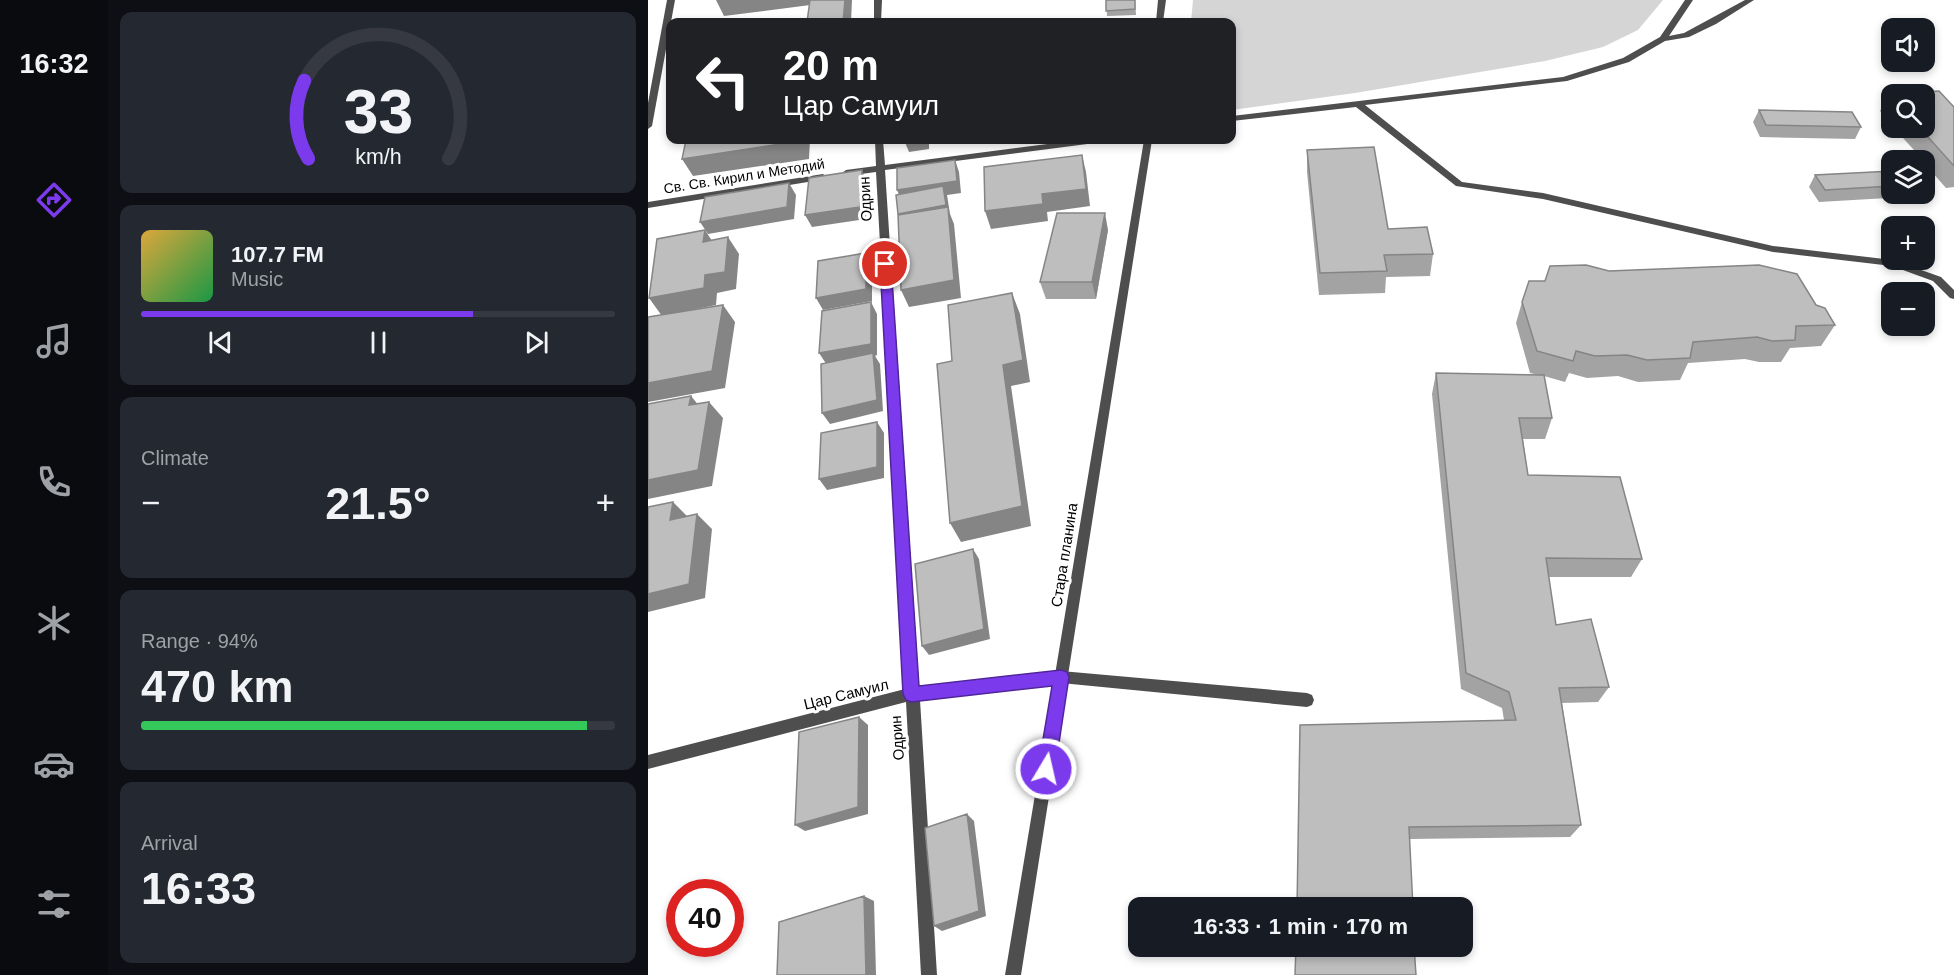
<!DOCTYPE html>
<html lang="en">
<head>
<meta charset="utf-8">
<style>
  body { margin:0; font-family:Arial,sans-serif; background:#242831; color:#f1f3f6; height:100vh; display:flex; flex-direction:column; font-size:22px; white-space:nowrap }
  * { box-sizing:border-box; margin:0 }
  p { font-size:20px; color:#9ea1a6 }
  .icon { flex:none; width:33px; height:33px; fill:none; stroke:currentColor; stroke-width:2; stroke-linecap:round; stroke-linejoin:round }
  .map { position:relative; flex:1; overflow:hidden }
  .panel { display:flex; flex-direction:column; gap:12px; padding:12px; background:#0d0f14; width:540px }
  .panel>* { flex:none }
  .guide { position:absolute; left:18px; top:18px; width:570px; height:126px; border-radius:12px; box-shadow:0 3px 9px #0003; background:#202124; color:#fff; overflow:hidden }
  .buttons { position:absolute; left:1233px; top:18px; display:grid; gap:12px }
  .buttons a { display:grid; place-items:center; width:54px; height:54px; border-radius:12px; background:#171b24; box-shadow:0 3px 9px #0003; font-size:30px }
  .speed { position:absolute; left:18px; top:879px; display:flex; gap:12px; font-size:30px; font-weight:700; text-align:center }
  .speed>* { display:grid; place-content:center; width:78px; height:78px; border-radius:50%; background:#171b24; box-shadow:0 3px 9px #0003; line-height:1 }
  .speed .limit { border:9px solid #d22; background:#fff; color:#111 }
  .pin { position:absolute; display:grid; place-items:center; width:51px; height:51px; color:#fff; margin:-26px; border:3px solid #fff; border-radius:50%; box-shadow:0 2px 6px #0007 }
  .me { position:absolute; width:66px; margin:-33px; rotate:9deg; stroke-linejoin:round; filter:drop-shadow(0 0 4px #0008) }
  .turn { display:flex; align-items:center; gap:21px; height:126px; padding:0 18px; font-size:27px }
  .turn .icon { width:78px; height:78px; stroke-width:2.5 }
  .turn b { display:block; font-size:42px; line-height:51px }
  .big { font-size:45px; font-weight:800; line-height:1.1 }
  .panel .widget { flex:1; display:flex; flex-direction:column; justify-content:center; gap:9px; min-width:0; padding:0 21px; border-radius:12px; background:#242831 }
  .panel .dial { align-items:center; gap:0 }
  .dial svg { height:156px; overflow:visible; fill:none; stroke:#363941; stroke-width:7; stroke-linecap:round; text-anchor:middle }
  .dial text { fill:#f1f3f6; stroke:none }
  .song { display:flex; align-items:center; gap:18px }
  .cover { width:72px; height:72px; border-radius:9px; background:linear-gradient(135deg,hsl(40 70% 55%),hsl(140 70% 35%)) }
  .played { height:6px; border-radius:3px; background:linear-gradient(90deg,#7c3aed 70%,#363941 70%) }
  .keys { display:flex; justify-content:space-around; direction:ltr }
  .heat { display:flex; justify-content:space-between; align-items:center; font-size:33px; direction:ltr }
  .charge { height:9px; border-radius:4px; background:linear-gradient(90deg,#34c759 94%,#363941 0) }
  .trip { position:absolute; left:480px; top:897px; width:345px; height:60px; border-radius:12px; background:#171b24; box-shadow:0 3px 9px #0003; font-weight:800; line-height:60px; text-align:center }
  main { display:flex; flex:1; min-height:0 }
  .tab-bar { display:flex; flex-direction:column; width:108px; justify-content:space-around; align-items:center; background:#090b0e; color:#9ea1a6 }
  .tab-bar .icon { width:42px; height:42px }
  .tab-bar .on { color:#7c3aed }
  .tab-bar b { font-size:27px; color:#f1f3f6 }
  .map>svg:first-child { display:block }
  .green { fill:#d5d5d5 }
  .lines { fill:none; stroke-linecap:round; stroke-linejoin:round }
  .minor { fill:#4e4e4e; fill-rule:evenodd }
  .tertiary { fill:#4e4e4e; fill-rule:evenodd }
  .wall { fill:#a3a3a3 }
  .shaded-wall { fill:#858585 }
  .building { fill:#bebebe; stroke:#858585; stroke-width:1.5 }
  .route { fill:#7c3aed; stroke:#51269a; stroke-width:1.5 }
  .labels { text-anchor:middle; dominant-baseline:central; stroke-width:6; stroke-linejoin:round; paint-order:stroke }
  .far-street-label { font-size:14px; fill:#000; stroke:#fff }
  .street-label { font-size:15px; fill:#000; stroke:#fff }
</style>
</head>
<body>
<main>
<nav class="tab-bar">
<b>16:32</b>
<svg class="icon on" aria-label="directions" viewBox="0 0 24 24"><path d="M12 3l9 9-9 9-9-9zM9 14v-3h6M13 9l2 2-2 2"/></svg>
<svg class="icon" aria-label="music" viewBox="0 0 24 24"><path d="M9 18V5l10-2v13"/><circle cx="6" cy="18" r="3"/><circle cx="16" cy="16" r="3"/></svg>
<svg class="icon" aria-label="phone" viewBox="0 0 24 24"><path d="M5 4h4l2 5-3 2q2 4 5 5l2-3 5 2v4C11 20 4 13 5 4z"/></svg>
<svg class="icon" aria-label="climate" viewBox="0 0 24 24"><path d="M12 3v18M4 7l16 10M4 17L20 7"/></svg>
<svg class="icon" aria-label="car" viewBox="0 0 24 24"><path d="M5 17H2v-5l4-1 3-4h7l3 4 3 1v5h-3M9 17h6M6 11h13"/><circle cx="7" cy="17" r="2"/><circle cx="17" cy="17" r="2"/></svg>
<svg class="icon" aria-label="filters" viewBox="0 0 24 24"><path d="M4 7h16M4 17h16"/><circle cx="9" cy="7" r="2"/><circle cx="15" cy="17" r="2"/></svg>
</nav>
<section class="panel">
<div class="widget dial"><svg viewBox="0 0 100 80">
<path d="M14 69A42 42 0 1 1 86 69"/>
<path d="M14 69A42 42 0 0 1 12 29" stroke="#7c3aed"/>
<text x="50" y="56" font-size="32" font-weight="700">33</text>
<text x="50" y="72" font-size="11">km/h</text>
</svg></div>
<div class="widget">
<div class="song"><i class="cover"></i><div><b>107.7 FM</b><p>Music</p></div></div>
<div class="played"></div>
<div class="keys"><svg class="icon" aria-label="previous" viewBox="0 0 24 24"><path d="M18 5L8 12l10 7zM5 5v14"/></svg><svg class="icon" aria-label="pause" viewBox="0 0 24 24"><path d="M8 5v14M16 5v14"/></svg><svg class="icon" aria-label="next" viewBox="0 0 24 24"><path d="M6 5l10 7-10 7zM19 5v14"/></svg></div>
</div>
<div class="widget"><p>Climate</p>
<div class="heat"><a>−</a><b class="big">21.5°</b><a>+</a></div>
</div>
<div class="widget"><p>Range · 94%</p><b class="big">470 km</b><div class="charge"></div></div>
<div class="widget"><p>Arrival</p><b class="big">16:33</b></div>
</section>
<div class="map">
<svg width="1306" height="975" viewBox="0 0 1306 975">
  <rect width="100%" height="100%" fill="#fff"/>
  <path class="green" d="M 545,0 L 1015,0 L 990,30 L 955,47 L 897,61 L 707,93 L 584,110 L 584,22 L 543,22 Z"/>
  <g class="lines">
    <path class="minor" d="M 19,0 L 27,0 L 4,126 L 0,129 L 0,103 Z
      M 226,0 L 234,0 L 233,22 L 226,22 Z
      M 1037,0 L 1045,0 L 1021,36 L 1036,33 L 1097,0 L 1106,0 L 1068,24 L 1041,37 L 1017,41 L 981,62 L 919,81 L 717,105 L 814,182 L 895,193 L 1125,246 L 1245,260 L 1293,277 L 1306,290 L 1306,299 L 1302,298 L 1285,281 L 1244,266 L 1125,252 L 895,199 L 808,186 L 708,107 L 584,121 L 584,116 L 915,77 L 975,58 L 1012,37 Z
      M 227,140 L 235,140 L 237,165 L 431,140 L 451,140 L 447,143 L 237,170 L 271,686 L 413,671 L 659,693 L 664,695 L 666,700 L 664,705 L 659,707 L 413,683 L 272,700 L 289,975 L 273,975 L 258,702 L 0,769 L 0,755 L 257,689 L 228,172 L 198,176 L 194,173 L 198,170 L 228,166 Z
      M 175,174 L 179,177 L 178,179 L 0,208 L 0,202 Z"/>
    <path class="tertiary" d="M 510,0 L 518,0 L 515,22 L 508,22 Z
      M 496,140 L 504,140 L 373,975 L 357,975 Z"/>
  </g>
  <path class="wall" d="M 458,0 L 487,0 L 488,15 L 459,16 Z
    M 1242,94 L 1306,107 L 1306,187 L 1298,188 L 1276,163 L 1276,160 L 1275,160 L 1246,128 L 1276,128 L 1244,94 L 1244,124 L 1232,111 Z
    M 1111,110 L 1213,127 L 1207,139 L 1112,137 L 1105,122 Z
    M 659,150 L 740,229 L 785,254 L 782,276 L 738,277 L 737,293 L 671,295 L 659,172 Z
    M 1244,171 L 1244,194 L 1259,194 L 1257,197 L 1171,202 L 1161,187 L 1167,175 Z
    M 460,230 L 448,299 L 398,299 L 392,282 Z
    M 961,271 L 1168,305 L 1187,325 L 1173,346 L 1142,348 L 1133,362 L 1111,362 L 1097,359 L 1040,363 L 1032,380 L 990,382 L 970,376 L 939,378 L 921,373 L 917,382 L 896,376 L 904,418 L 897,439 L 875,439 L 880,475 L 994,559 L 983,577 L 901,577 L 908,625 L 961,687 L 950,702 L 914,703 L 933,825 L 922,837 L 761,839 L 649,908 L 856,720 L 854,708 L 813,689 L 784,394 L 788,373 L 891,375 L 882,373 L 868,323 L 874,302 L 897,281 Z"/>
  <path class="shaded-wall" d="M 68,0 L 168,0 L 170,4 L 76,16 Z
    M 197,0 L 204,0 L 203,22 L 195,22 Z
    M 152,140 L 162,140 L 161,159 L 45,176 L 34,159 Z
    M 256,140 L 296,140 L 296,141 L 281,143 L 281,149 L 261,152 Z
    M 434,155 L 438,172 L 442,206 L 399,212 L 400,221 L 343,229 L 337,211 L 394,194 Z
    M 307,160 L 311,172 L 313,193 L 299,195 L 302,214 L 306,224 L 313,298 L 261,307 L 253,290 L 250,214 L 254,202 L 249,190 Z
    M 214,170 L 219,182 L 218,219 L 164,227 L 157,215 Z
    M 141,183 L 148,195 L 146,219 L 60,234 L 52,222 Z
    M 457,213 L 460,230 L 448,299 L 444,282 Z
    M 57,230 L 68,247 L 55,242 Z
    M 80,237 L 91,254 L 88,289 L 69,293 L 68,305 L 14,316 L 1,298 L 57,275 Z
    M 218,253 L 224,265 L 224,301 L 175,310 L 168,298 Z
    M 364,293 L 372,314 L 382,382 L 363,386 L 383,526 L 313,542 L 302,523 L 355,365 Z
    M 223,302 L 229,314 L 229,355 L 227,356 L 232,364 L 235,411 L 182,424 L 174,413 L 179,365 L 171,353 Z
    M 75,305 L 87,322 L 77,388 L 0,402 L 0,383 Z
    M 43,396 L 57,413 L 41,405 Z
    M 61,402 L 75,418 L 64,486 L 0,499 L 0,480 Z
    M 229,422 L 236,433 L 236,478 L 179,490 L 171,479 Z
    M 25,502 L 40,517 L 22,520 Z
    M 49,514 L 64,529 L 57,598 L 0,612 L 0,594 Z
    M 325,549 L 331,559 L 342,639 L 281,655 L 274,646 Z
    M 211,717 L 220,725 L 220,814 L 157,831 L 147,825 Z
    M 319,814 L 326,821 L 338,916 L 294,931 L 286,926 Z
    M 216,896 L 226,901 L 228,975 L 218,975 Z"/>
  <path class="building" d="M 162,0 L 197,0 L 195,22 L 159,22 Z
    M 458,0 L 487,0 L 487,9 L 458,11 Z
    M 486,20 L 486,22 L 440,22 Z
    M 1291,91 L 1306,107 L 1306,166 L 1272,128 L 1276,128 L 1276,94 L 1244,94 L 1244,96 L 1242,94 Z
    M 1111,110 L 1204,112 L 1213,127 L 1118,125 Z
    M 38,140 L 152,140 L 152,141 L 34,159 Z
    M 726,147 L 740,229 L 779,227 L 785,254 L 736,255 L 739,271 L 672,273 L 659,150 Z
    M 434,155 L 438,189 L 394,194 L 395,204 L 337,211 L 336,167 Z
    M 307,160 L 309,181 L 249,190 L 249,168 Z
    M 214,170 L 212,207 L 157,215 L 161,178 Z
    M 1244,171 L 1244,186 L 1177,190 L 1167,175 Z
    M 141,183 L 139,207 L 52,222 L 57,197 Z
    M 295,186 L 298,205 L 250,214 L 248,195 Z
    M 300,207 L 306,280 L 253,290 L 250,215 Z
    M 409,213 L 457,213 L 444,282 L 392,282 Z
    M 57,230 L 55,242 L 80,237 L 77,272 L 57,275 L 56,288 L 1,298 L 9,239 Z
    M 218,253 L 218,289 L 168,298 L 170,261 Z
    M 938,265 L 961,271 L 1111,265 L 1149,274 L 1168,305 L 1177,308 L 1187,325 L 1148,326 L 1147,340 L 1124,341 L 1109,337 L 1045,342 L 1042,358 L 999,360 L 979,355 L 947,356 L 928,351 L 925,361 L 889,351 L 874,302 L 881,281 L 897,281 L 902,266 Z
    M 364,293 L 375,360 L 355,365 L 374,506 L 302,523 L 289,364 L 304,361 L 300,305 Z
    M 223,302 L 223,344 L 171,353 L 174,311 Z
    M 75,305 L 64,371 L 0,383 L 0,317 Z
    M 225,353 L 229,400 L 174,413 L 173,364 Z
    M 788,373 L 896,375 L 904,418 L 871,418 L 880,475 L 972,477 L 994,559 L 898,558 L 908,625 L 943,619 L 961,687 L 911,688 L 933,825 L 761,827 L 765,908 L 649,908 L 652,725 L 868,720 L 861,692 L 818,673 Z
    M 43,396 L 41,405 L 61,402 L 50,470 L 0,480 L 0,404 Z
    M 229,422 L 229,467 L 171,479 L 173,433 Z
    M 25,502 L 22,520 L 49,514 L 41,584 L 0,594 L 0,507 Z
    M 325,549 L 336,629 L 274,646 L 267,564 Z
    M 211,717 L 210,807 L 147,825 L 151,732 Z
    M 319,814 L 331,911 L 286,926 L 277,828 Z
    M 216,896 L 218,975 L 129,975 L 131,922 Z
    M 648,946 L 766,946 L 768,975 L 647,975 Z"/>
  <path class="route" d="M 237,260 L 243,264 L 271,686 L 413,670 L 419,672 L 421,677 L 407,769 L 404,775 L 398,777 L 392,775 L 390,769 L 404,686 L 263,702 L 258,700 L 255,694 L 232,264 Z"/>
  <g class="labels">
    <g class="far-street-label">
      <text transform="translate(96 176) rotate(-9)">Св. Св. Кирил и Методий</text>
    </g>
    <g class="street-label">
      <text transform="translate(217 199) rotate(-93)">Одрин</text>
      <text transform="translate(416 555) rotate(-81)">Стара планина</text>
      <text transform="translate(198 694) rotate(-14)">Цар Самуил</text>
      <text transform="translate(249 738) rotate(-94)">Одрин</text>
    </g>
  </g>
</svg>
<div class="buttons">
<a><svg class="icon" aria-label="sound" viewBox="0 0 24 24"><path d="M4 9h4l5-4v14l-5-4H4zM17 9q2 3 0 6"/></svg></a>
<a><svg class="icon" aria-label="search" viewBox="0 0 24 24"><circle cx="10" cy="10" r="6"/><path d="M15 15l6 6"/></svg></a>
<a><svg class="icon" aria-label="layers" viewBox="0 0 24 24"><path d="M12 4l9 5-9 5-9-5zM3 14l9 5 9-5"/></svg></a>
<a>+</a>
<a>−</a>
</div>
<div class="speed"><div class="limit">40</div></div>
<div class="pin" style="left:237px;top:264px;background:#d93025"><svg class="icon" aria-label="arrive" viewBox="0 0 24 24"><path d="M6 21V4h12l-3 4 3 4H6"/></svg></div>
<svg class="me" style="left:398px;top:769px" viewBox="-20 -20 40 40"><circle r="17" fill="#7c3aed" stroke="#fff" stroke-width="3"/><path d="M0-11L8 9 0 5-8 9z" fill="#fff"/></svg>
<div class="trip">16:33 · 1 min · 170 m</div>
<div class="guide">
<div class="turn"><svg class="icon" aria-label="left" viewBox="0 0 24 24"><path d="M17 20v-9H6M10 6l-5 5 5 5"/></svg><div><b>20 m</b>Цар Самуил</div></div>
</div>
</div>
</main>
</body>
</html>
